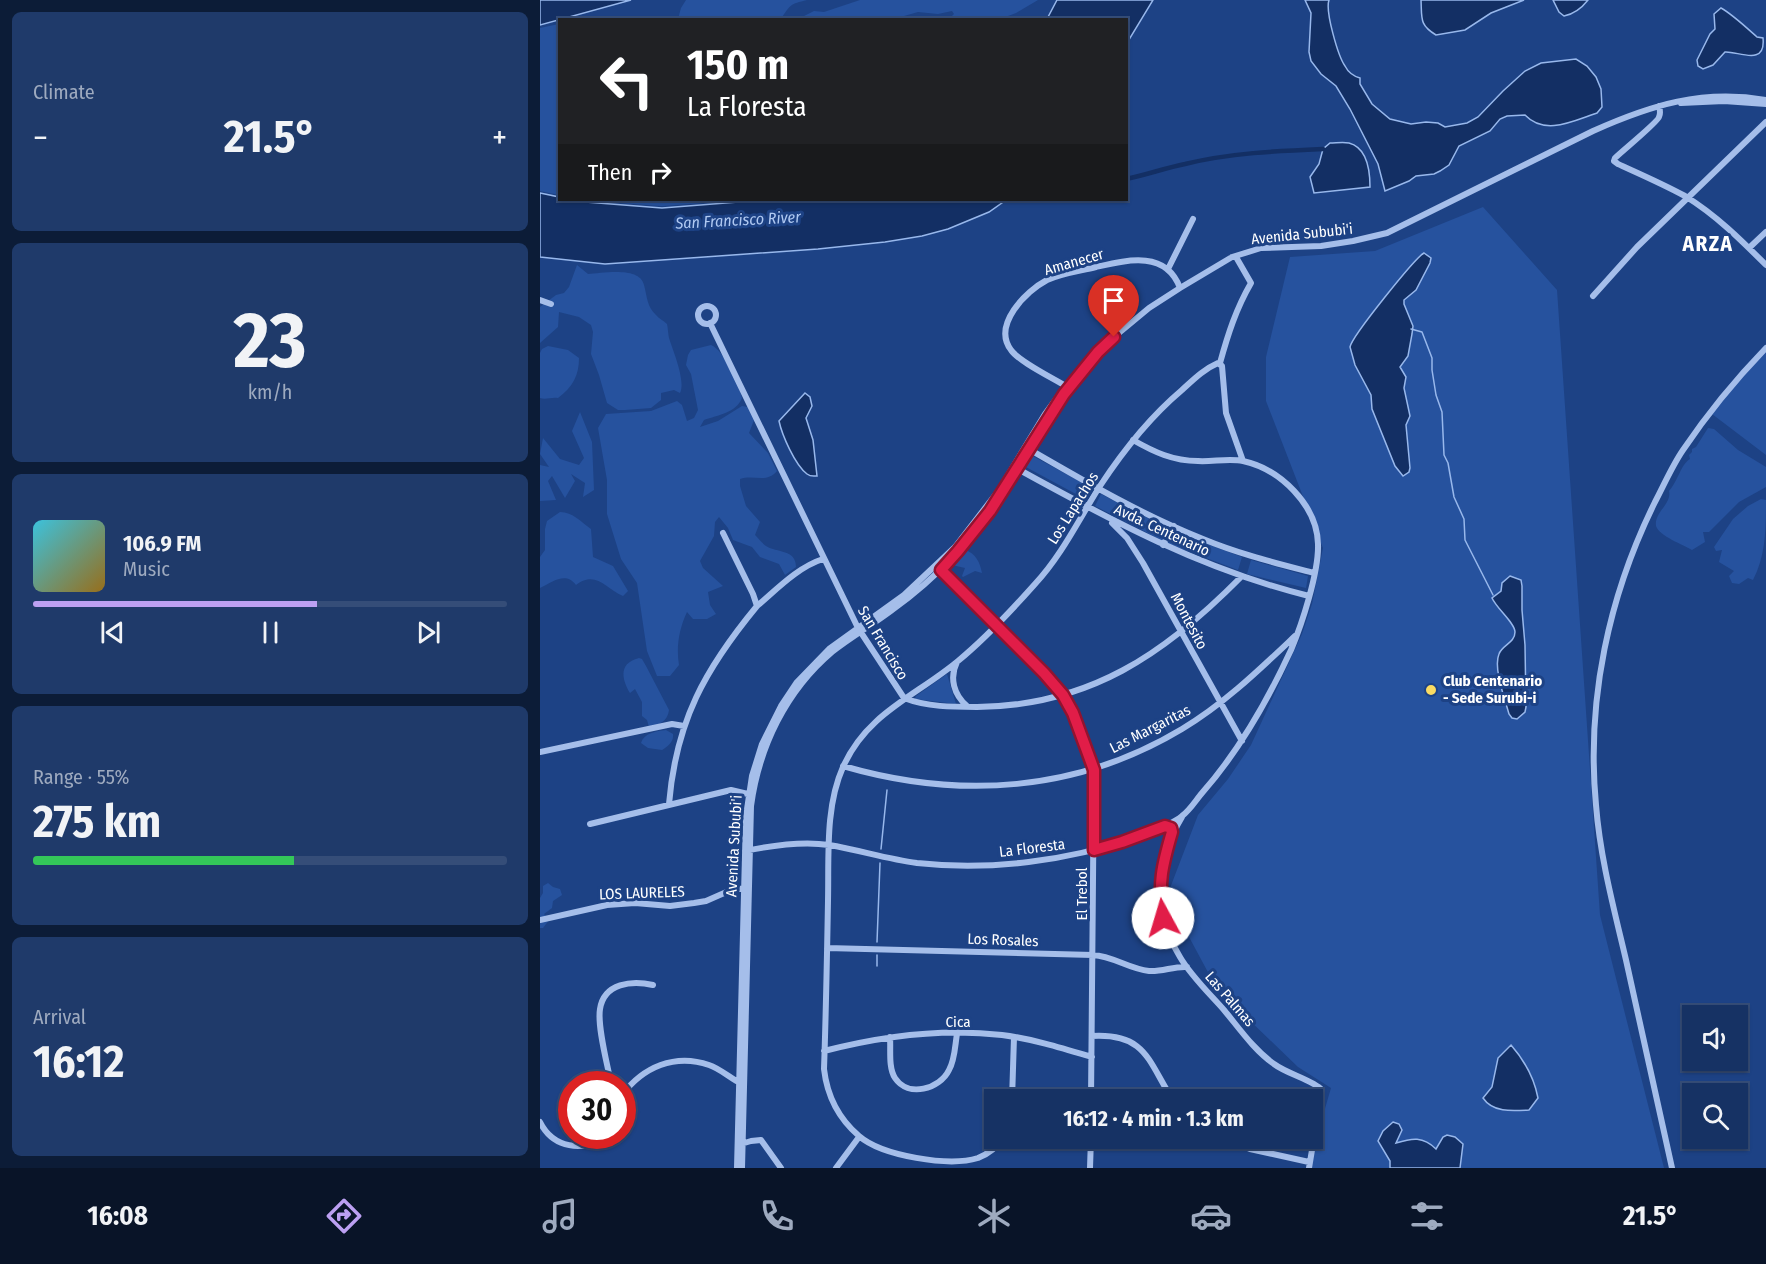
<!DOCTYPE html>
<html lang="en">
<head>
<meta charset="utf-8">
<style>
  body { margin:0; font-family:"Fira Sans Condensed",sans-serif; background:#1f3a6a; color:#f1f3f6; height:100vh; display:flex; flex-direction:column; font-size:22px; white-space:nowrap }
  * { box-sizing:border-box; margin:0 }
  p { font-size:20px; color:#9eaabf }
  .icon { flex:none; width:33px; height:33px; fill:none; stroke:currentColor; stroke-width:2; stroke-linecap:round; stroke-linejoin:round }
  .map { position:relative; flex:1; overflow:hidden }
  .side { display:flex; flex-direction:column; gap:12px; padding:12px; background:#0c1c37; width:540px }
  .side>* { flex:none }
  .hud { position:absolute; left:18px; top:18px; width:570px; height:183px; border-radius:0px; box-shadow:0 2px 4px #0004,0 0 0 2px #354d78; background:#202124; color:#fff; overflow:hidden }
  .buttons { position:absolute; left:1142px; top:1005px; display:grid; gap:12px }
  .buttons a { display:grid; place-items:center; width:66px; height:66px; border-radius:0px; background:#163264; box-shadow:0 2px 4px #0004,0 0 0 2px #354d78; font-size:30px }
  .speed { position:absolute; left:18px; top:1071px; display:flex; gap:12px; font-size:30px; font-weight:700; text-align:center }
  .speed>* { display:grid; place-content:center; width:78px; height:78px; border-radius:50%; background:#163264; box-shadow:0 2px 4px #0004,0 0 0 2px #354d78; line-height:1 }
  .speed .limit { border:9px solid #d22; background:#fff; color:#111 }
  .pin { position:absolute; display:grid; place-items:center; width:51px; height:51px; color:#fff; margin:-62px -26px; border-radius:50% 50% 50% 0; rotate:-45deg; box-shadow:0 0 6px #0007 }
  .pin .icon { rotate:45deg }
  .me { position:absolute; width:66px; margin:-33px; rotate:354deg; stroke-linejoin:round; filter:drop-shadow(0 0 4px #0008) }
  .turn { display:flex; align-items:center; gap:21px; height:126px; padding:0 30px; font-size:27px }
  .turn .icon { width:78px; height:78px; stroke-width:2.5 }
  .turn b { display:block; font-size:42px; line-height:51px }
  .then { display:flex; align-items:center; height:57px; padding:0 30px; background:#0003; gap:12px; font-size:22px }
  .big { font-size:45px; font-weight:700; line-height:1.1 }
  .side .widget { flex:1; display:flex; flex-direction:column; justify-content:center; gap:9px; min-width:0; padding:0 21px; border-radius:9px; background:#1f3a6a }
  .side .dial { align-items:center; gap:0 }
  .dial b { font-size:78px; line-height:1 }
  .song { display:flex; align-items:center; gap:18px }
  .cover { width:72px; height:72px; border-radius:9px; background:linear-gradient(135deg,hsl(190 70% 55%),hsl(40 70% 35%)) }
  .played { height:6px; border-radius:3px; background:linear-gradient(90deg,#bca0f2 60%,#354d78 60%) }
  .keys { display:flex; justify-content:space-around; direction:ltr }
  .heat { display:flex; justify-content:space-between; align-items:center; font-size:33px; direction:ltr }
  .charge { height:9px; border-radius:4px; background:linear-gradient(90deg,#34c759 55%,#354d78 0) }
  .trip { position:absolute; left:444px; top:1089px; width:339px; height:60px; border-radius:0px; background:#163264; box-shadow:0 2px 4px #0004,0 0 0 2px #354d78; font-weight:700; line-height:60px; text-align:center }
  .dock { display:flex; height:96px; justify-content:space-around; align-items:center; background:#091428; color:#9eaabf }
  .dock .icon { width:42px; height:42px }
  .dock .on { color:#bca0f2 }
  .dock b { font-size:27px; color:#f1f3f6 }
  main { display:flex; flex:1; min-height:0 }
  .map>svg:first-child { display:block }
  .green { fill:#26529e }
  .water { fill:#132f64; stroke:#98b8ec; stroke-width:1.5 }
  .lines { fill:none; stroke-linecap:round; stroke-linejoin:round }
  .stream { stroke:#98b8ec; stroke-width:1.5 }
  .canal { stroke:#132f64; stroke-width:4.5 }
  .minor { stroke:#a5beea; stroke-width:6 }
  .route-casing { stroke:#92132f; stroke-width:15 }
  .route { stroke:#e11d48; stroke-width:10 }
  .poi-dot { fill:#fadb63; stroke:#1d4285; stroke-width:2 }
  .labels { text-anchor:middle; dominant-baseline:central; stroke-width:6; stroke-linejoin:round; paint-order:stroke }
  .street-label { font-size:15px; fill:#fff; stroke:#1d4285 }
  .poi-label { font-size:15px; font-weight:bold; fill:#fff; stroke:#1d4285; text-anchor:start }
  .water-label { font-size:16px; font-style:italic; fill:#b0c9f2; stroke:#1d4285 }
  .district-label { font-size:21px; font-weight:bold; letter-spacing:1.5px; fill:#fff; stroke:#1d4285 }
</style>
</head>
<body>
<main>
<section class="side">
<div class="widget"><p>Climate</p>
<div class="heat"><a>−</a><b class="big">21.5°</b><a>+</a></div>
</div>
<div class="widget dial"><b>23</b><p>km/h</p></div>
<div class="widget">
<div class="song"><i class="cover"></i><div><b>106.9 FM</b><p>Music</p></div></div>
<div class="played"></div>
<div class="keys"><svg class="icon" aria-label="previous" viewBox="0 0 24 24"><path d="M18 5L8 12l10 7zM5 5v14"/></svg><svg class="icon" aria-label="pause" viewBox="0 0 24 24"><path d="M8 5v14M16 5v14"/></svg><svg class="icon" aria-label="next" viewBox="0 0 24 24"><path d="M6 5l10 7-10 7zM19 5v14"/></svg></div>
</div>
<div class="widget"><p>Range · 55%</p><b class="big">275 km</b><div class="charge"></div></div>
<div class="widget"><p>Arrival</p><b class="big">16:12</b></div>
</section>
<div class="map">
<svg width="1226" height="1168" viewBox="0 0 1226 1168">
  <rect width="100%" height="100%" fill="#1d4285"/>
  <path class="green" d="M 146,0 L 267,0 C 250,4 250,5 241,19 L 138,19 L 141,8 Z
    M 320,0 L 498,0 L 476,13 L 468,16 L 443,16 L 436,19 L 409,19 L 414,14 L 412,11 L 398,14 L 378,12 L 350,20 L 260,18 L 274,11 L 284,12 Z
    M 19,24 L 20,24 L 19,195 L 0,191 L 0,28 Z
    M 37,200 L 204,200 L 122,206 Z
    M 943,207 L 1017,290 L 1060,915 L 1124,1168 L 771,1168 L 770,1160 L 791,1088 L 758,1067 L 677,989 L 627,896 L 658,815 L 688,779 L 711,745 L 762,634 L 772,604 L 783,548 L 726,401 L 726,357 L 750,257 L 835,251 Z
    M 37,265 L 48,274 C 63,273 100,266 104,285 C 107,296 107,307 116,315 C 119,319 123,320 127,324 C 128,328 128,334 129,338 C 133,351 146,381 140,393 L 134,390 L 121,393 L 121,400 L 111,408 L 85,410 L 78,410 L 67,403 L 59,375 L 51,354 L 53,332 L 51,325 L 39,317 L 19,312 L 18,327 L 0,343 L 0,307 L 16,295 L 24,293 L 29,287 Z
    M 171,345 C 184,350 199,384 202,398 C 196,413 178,415 164,420 L 160,427 L 178,421 L 202,406 L 208,407 L 214,420 L 209,433 L 228,453 L 237,471 C 226,484 214,474 200,479 L 200,486 L 206,506 L 220,522 L 215,535 C 218,538 222,543 226,546 C 237,553 256,549 256,567 L 245,575 L 239,564 L 220,557 L 212,547 L 193,540 L 188,528 L 179,517 L 175,522 L 174,536 L 160,561 L 163,568 L 183,586 L 168,592 L 170,605 L 176,614 L 167,619 L 153,619 L 147,612 C 139,629 136,647 139,665 L 130,676 L 117,676 L 107,651 L 97,583 L 81,559 L 67,514 L 67,480 L 58,428 L 66,414 L 111,411 L 137,401 L 142,405 L 147,421 L 154,418 L 158,410 L 151,374 L 146,365 L 148,355 L 151,350 Z
    M 8,346 L 28,350 L 39,358 C 39,375 33,387 18,398 C 11,397 6,400 0,398 L 0,353 L 2,349 Z
    M 1226,351 L 1226,455 L 1172,414 L 1193,385 Z
    M 40,412 L 52,442 L 54,490 L 43,497 L 45,483 L 31,474 L 35,481 L 25,498 L 12,476 L 8,481 L 16,500 L 0,501 L 0,465 L 9,467 L 0,454 L 3,438 L 20,459 L 39,465 L 44,458 L 32,431 Z
    M 1168,428 L 1174,429 L 1198,450 L 1226,467 L 1226,487 L 1199,502 L 1169,532 L 1163,532 L 1165,542 L 1152,550 C 1144,545 1119,536 1116,526 C 1114,512 1132,504 1129,491 C 1138,481 1141,464 1150,459 L 1149,455 L 1152,452 L 1152,449 L 1156,447 Z
    M 489,454 L 552,488 L 547,500 L 484,466 Z
    M 561,494 L 635,532 L 702,557 L 698,570 L 629,544 L 555,506 Z
    M 1221,499 L 1226,500 C 1226,528 1226,555 1213,580 L 1208,578 L 1199,584 L 1192,583 L 1189,576 L 1194,571 L 1179,562 L 1182,550 L 1176,551 L 1174,547 L 1193,519 L 1208,506 Z
    M 20,512 C 33,512 41,522 51,529 L 53,557 L 73,566 L 88,591 L 83,596 C 65,588 56,570 36,585 C 26,571 12,582 0,588 L 0,557 L 5,550 L 5,529 L 7,521 Z
    M 425,550 C 436,553 440,563 442,573 L 435,571 L 423,577 L 422,576 L 425,568 L 412,565 L 412,561 L 418,553 L 421,553 Z
    M 711,560 L 768,576 L 766,588 L 707,574 Z
    M 99,658 L 102,659 L 106,666 L 129,710 C 128,721 118,726 109,727 L 107,720 L 102,716 L 102,702 L 95,689 L 90,693 C 81,678 79,663 99,658 Z
    M 407,674 L 416,704 L 375,699 L 376,696 Z
    M 126,730 L 133,734 C 134,742 128,746 122,750 L 108,748 L 101,743 C 104,733 116,731 126,730 Z
    M 8,883 L 13,887 L 20,889 L 22,895 L 13,901 L 12,908 L 4,914 L 9,920 L 3,928 L 0,928 L 0,898 L 3,893 L 3,886 Z"/>
  <path class="water" d="M 0,0 L 91,0 L 0,25 Z
    M 517,0 L 613,0 L 587,43 L 586,20 L 507,19 Z
    M 765,0 L 789,0 C 785,11 798,56 805,66 C 808,72 813,76 820,78 L 820,84 L 832,104 L 850,119 L 871,124 L 886,122 L 898,123 L 905,127 L 927,123 L 938,117 L 963,91 L 985,71 L 1001,63 L 1036,59 L 1047,66 L 1056,77 L 1061,89 L 1062,107 L 1057,113 C 1033,121 1005,136 985,115 L 967,116 L 960,119 L 950,131 L 919,146 L 909,165 L 900,171 L 894,174 L 876,176 L 869,181 L 845,191 L 838,164 L 810,109 L 796,86 L 781,74 L 771,61 L 769,52 L 771,13 Z
    M 881,0 L 984,0 L 951,13 L 925,30 L 896,35 C 879,25 882,18 881,0 Z
    M 1013,0 L 1048,0 C 1041,9 1034,14 1024,16 L 1019,12 Z
    M 1181,8 C 1192,14 1208,29 1217,37 L 1223,38 C 1226,67 1198,51 1185,52 L 1173,65 L 1163,69 L 1158,66 L 1157,60 L 1170,34 L 1175,29 L 1174,14 Z
    M 790,143 C 796,143 803,142 809,143 C 828,148 830,171 830,187 L 774,193 L 770,177 L 779,164 L 783,149 Z
    M 0,193 L 19,197 L 20,200 L 122,208 L 225,200 L 466,200 L 449,212 L 408,229 L 382,236 L 345,242 L 278,249 L 65,264 L 0,257 Z
    M 884,253 L 891,258 L 890,263 L 876,290 L 864,300 L 864,304 L 873,326 L 872,334 L 868,356 L 860,367 L 866,377 L 864,388 L 870,416 L 866,425 L 870,468 L 869,472 L 863,476 L 855,466 L 832,409 L 831,395 L 815,365 L 810,347 C 812,336 875,258 884,253 Z
    M 265,393 L 270,397 L 272,406 L 266,418 L 273,440 L 277,476 C 273,476 271,477 267,474 C 255,465 242,435 239,421 Z
    M 970,576 L 981,580 L 982,586 L 982,610 L 985,645 L 986,707 L 985,712 L 977,719 L 972,718 L 969,714 C 965,699 953,668 959,654 C 962,645 975,643 975,632 C 975,623 957,609 952,598 L 961,591 L 962,583 Z
    M 971,1045 C 985,1061 994,1077 998,1098 L 989,1110 C 973,1111 953,1113 943,1098 L 952,1087 L 958,1058 Z
    M 853,1122 L 859,1124 L 862,1130 L 856,1143 C 872,1138 883,1136 896,1149 L 903,1137 L 907,1135 L 915,1137 L 923,1144 L 920,1168 L 850,1168 L 850,1161 L 838,1141 L 843,1131 Z"/>
  <g class="lines">
    <path class="stream" d="M 871,329 L 882,332 L 892,358 L 892,370 L 896,395 L 902,412 L 904,455 L 908,463 L 914,497 L 924,519 L 925,540 L 953,595
      M 341,849 L 347,790
      M 337,942 L 340,863
      M 337,966 L 337,955"/>
    <path class="canal" d="M 586,179 C 606,175 625,168 645,164 C 690,153 736,151 783,149"/>
    <path class="minor" d="M 1141,103 L 1184,101 L 1226,104
      M 1119,106 C 1120,110 1121,113 1119,117 C 1118,122 1082,151 1075,158 L 1074,161 L 1078,164 C 1100,174 1123,184 1145,196 C 1176,215 1201,240 1226,265
      M 1209,248 L 1226,232
      M 628,269 L 653,219
      M 1053,296 L 1097,247 L 1226,122
      M 0,300 L 11,304
      M158 315a9 9 0 1 1 18 0a9 9 0 1 1-18 0Z
      M 170,323 L 318,628 L 364,698 C 387,707 412,707 437,707 C 549,706 625,654 701,577
      M 680,363 C 688,334 696,309 711,283 L 696,257 L 692,257
      M 529,388 C 515,379 479,362 471,350 C 452,325 486,291 507,280 C 522,273 540,271 556,267 C 587,260 626,250 640,288
      M 487,448 C 544,481 602,515 663,539 C 699,554 736,563 774,573
      M 476,468 C 570,520 663,570 769,596
      M 572,523 L 587,538 L 603,563 L 702,741
      M 623,545 L 634,526
      M 399,568 L 458,625 L 523,695 L 541,730 L 554,769 L 551,1100
      M 217,606 C 237,589 258,567 283,559
      M 417,662 C 409,678 414,695 427,706
      M 0,752 L 132,724 L 144,726
      M 303,766 C 420,800 537,792 642,729 C 684,704 719,670 755,636
      M 129,804 C 136,721 165,669 217,606 L 213,594 L 183,533
      M 642,817 C 615,862 612,910 640,957 C 651,976 669,993 684,1010 C 699,1028 714,1050 734,1064 C 747,1074 773,1080 782,1090 L 769,1168
      M 50,824 L 191,790 L 212,795
      M 205,851 C 229,846 265,841 289,845 C 319,850 347,859 377,863 C 450,871 528,861 597,837 C 612,831 630,826 642,816 C 650,810 656,800 662,793 C 700,750 727,702 751,650 C 762,624 779,572 778,544 C 777,505 740,469 703,461 C 689,458 672,462 658,461 C 633,461 614,452 593,440
      M 0,920 L 67,905 L 95,903 L 130,906 L 154,903 L 166,901 L 191,890 L 204,888
      M 287,948 L 553,955 C 573,956 589,969 609,971 C 622,972 634,966 647,967
      M 552,1036 C 607,1033 608,1062 633,1100
      M 350,1037 C 351,1049 348,1067 355,1078 C 368,1098 400,1089 409,1070 C 415,1060 415,1045 417,1034
      M 284,1051 C 342,1036 403,1028 462,1035 C 493,1039 522,1048 552,1057
      M 71,1084 C 68,1066 57,1027 60,1009 C 64,983 92,980 113,985
      M 82,1095 C 103,1067 135,1053 169,1065 C 181,1069 191,1079 202,1084
      M 472,1100 L 474,1037
      M 0,1122 C 13,1148 43,1153 66,1136
      M 463,1138 C 457,1147 448,1154 438,1158 C 409,1167 342,1156 319,1136 C 298,1118 287,1095 284,1069 C 286,1013 287,957 288,901 C 289,857 285,807 303,767 C 327,713 376,696 418,661 C 446,638 471,611 495,584 C 522,555 539,519 560,486 C 583,451 610,417 642,390 C 653,380 664,369 678,363 L 682,366 L 686,413 L 703,461
      M 684,1138 L 710,1149 L 769,1162
      M 201,1144 L 211,1141 L 221,1140 L 241,1168
      M 197,1168 L 206,816 L 212,776 L 222,744 L 241,706 L 257,682 L 289,649 L 364,595 L 415,547 L 459,490 L 505,414 L 519,395 L 524,394 L 558,352 L 574,337 L 609,308 L 640,288 L 692,257 L 721,248 L 781,246 L 813,241 L 847,233 L 1053,131 C 1111,105 1162,89 1226,100
      M 202,1168 L 211,806 C 219,747 246,691 292,652 C 311,637 332,625 352,610 C 375,594 397,574 417,553 C 459,507 486,449 522,399 L 524,394
      M 296,1168 L 319,1137
      M 550,1168 L 551,1138
      M 1132,1168 C 1117,1099 1101,1029 1086,960 C 1074,909 1060,857 1056,805 C 1046,700 1069,595 1115,502 C 1124,485 1132,466 1143,450 C 1168,413 1195,380 1226,348"/>
  </g>
  <g class="lines">
    <defs>
      <path id="route" d="M 574,337 L 558,352 L 524,394 L 450,511 L 418,551 L 401,570 L 504,673 L 523,695 L 533,713 L 554,770 L 554,850 L 582,842 L 625,826 L 631,828 L 632,832 C 622,866 618,883 623,918"/>
    </defs>
    <use href="#route" class="route-casing"/>
    <use href="#route" class="route"/>
  </g>
  <circle class="poi-dot" cx="891" cy="690" r="6"/>
  <g class="labels">
    <g class="street-label">
      <text transform="translate(762 234) rotate(-6)">Avenida Sububi'i</text>
      <text transform="translate(534 262) rotate(-16)">Amanecer</text>
      <text transform="translate(533 508) rotate(-58)">Los Lapachos</text>
      <text transform="translate(622 530) rotate(25)">Avda. Centenario</text>
      <text transform="translate(649 621) rotate(62)">Montesito</text>
      <text transform="translate(343 643) rotate(59)">San Francisco</text>
      <text transform="translate(610 729) rotate(-27)">Las Margaritas</text>
      <text transform="translate(194 846) rotate(-87)">Avenida Sububi'i</text>
      <text transform="translate(492 848) rotate(-7)">La Floresta</text>
      <text transform="translate(102 893) rotate(-2)">LOS LAURELES</text>
      <text transform="translate(542 894) rotate(-90)">El Trebol</text>
      <text transform="translate(463 940) rotate(2)">Los Rosales</text>
      <text transform="translate(690 999) rotate(49)">Las Palmas</text>
      <text x="418" y="1022">Cica</text>
    </g>
    <g class="poi-label">
      <text x="903" y="681">Club Centenario<tspan x="903" dy="17">- Sede Surubi-i</tspan></text>
    </g>
    <g class="water-label">
      <text transform="translate(198 220) rotate(-3)">San Francisco River</text>
    </g>
    <g class="district-label">
      <text x="1168" y="244">ARZA</text>
    </g>
  </g>
</svg>
<div class="buttons">
<a><svg class="icon" aria-label="sound" viewBox="0 0 24 24"><path d="M4 9h4l5-4v14l-5-4H4zM17 9q2 3 0 6"/></svg></a>
<a><svg class="icon" aria-label="search" viewBox="0 0 24 24"><circle cx="10" cy="10" r="6"/><path d="M15 15l6 6"/></svg></a>
</div>
<div class="speed"><div class="limit">30</div></div>
<div class="pin" style="left:574px;top:337px;background:#d93025"><svg class="icon" aria-label="arrive" viewBox="0 0 24 24"><path d="M6 21V4h12l-3 4 3 4H6"/></svg></div>
<svg class="me" style="left:623px;top:918px" viewBox="-20 -20 40 40"><circle r="19" fill="#fff"/><path d="M0-13L10 11 0 6-10 11z" fill="#e11d48"/></svg>
<div class="trip">16:12 · 4 min · 1.3 km</div>
<div class="hud">
<div class="turn"><svg class="icon" aria-label="left" viewBox="0 0 24 24"><path d="M17 20v-9H6M10 6l-5 5 5 5"/></svg><div><b>150 m</b>La Floresta</div></div>
<div class="then">Then<svg class="icon" aria-label="right" viewBox="0 0 24 24"><path d="M7 20v-9h11M14 6l5 5-5 5"/></svg></div>
</div>
</div>
</main>
<nav class="dock">
<b>16:08</b>
<svg class="icon on" aria-label="directions" viewBox="0 0 24 24"><path d="M12 3l9 9-9 9-9-9zM9 14v-3h6M13 9l2 2-2 2"/></svg>
<svg class="icon" aria-label="music" viewBox="0 0 24 24"><path d="M9 18V5l10-2v13"/><circle cx="6" cy="18" r="3"/><circle cx="16" cy="16" r="3"/></svg>
<svg class="icon" aria-label="phone" viewBox="0 0 24 24"><path d="M5 4h4l2 5-3 2q2 4 5 5l2-3 5 2v4C11 20 4 13 5 4z"/></svg>
<svg class="icon" aria-label="climate" viewBox="0 0 24 24"><path d="M12 3v18M4 7l16 10M4 17L20 7"/></svg>
<svg class="icon" aria-label="car" viewBox="0 0 24 24"><path d="M5 17H2v-5l4-1 3-4h7l3 4 3 1v5h-3M9 17h6M6 11h13"/><circle cx="7" cy="17" r="2"/><circle cx="17" cy="17" r="2"/></svg>
<svg class="icon" aria-label="filters" viewBox="0 0 24 24"><path d="M4 7h16M4 17h16"/><circle cx="9" cy="7" r="2"/><circle cx="15" cy="17" r="2"/></svg>
<b>21.5°</b>
</nav>
</body>
</html>
